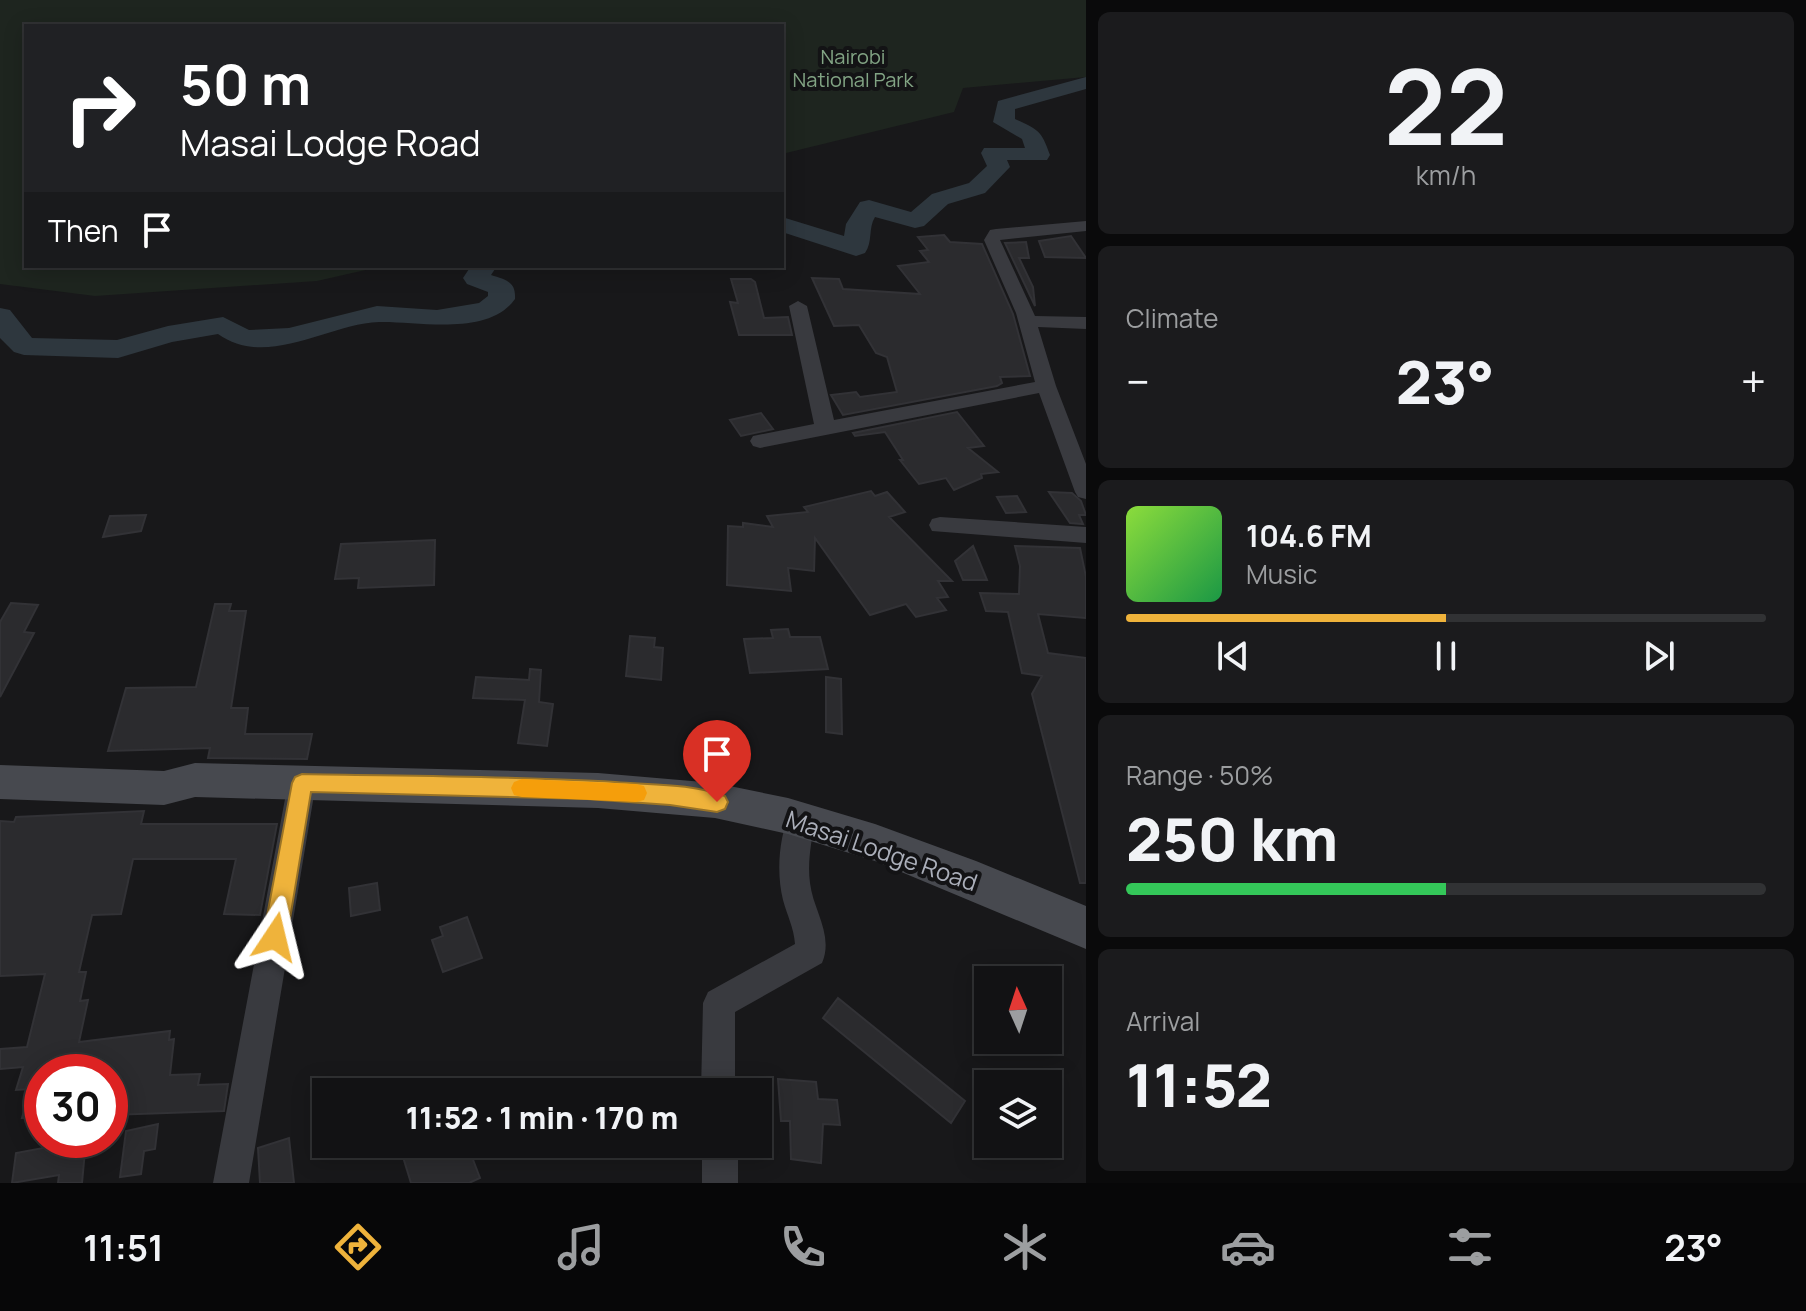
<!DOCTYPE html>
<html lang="en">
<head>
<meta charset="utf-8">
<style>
  body { margin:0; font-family:Manrope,sans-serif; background:#1b1b1d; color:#f1f3f6; height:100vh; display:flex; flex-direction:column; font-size:30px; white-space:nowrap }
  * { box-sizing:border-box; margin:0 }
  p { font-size:26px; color:#9c9ea0 }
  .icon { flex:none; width:44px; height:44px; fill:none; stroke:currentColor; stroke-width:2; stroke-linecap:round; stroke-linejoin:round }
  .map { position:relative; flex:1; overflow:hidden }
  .details { display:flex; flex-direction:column; gap:12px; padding:12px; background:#0a0a0b; width:720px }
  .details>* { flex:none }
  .banner { position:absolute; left:24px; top:24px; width:760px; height:244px; border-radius:0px; box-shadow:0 4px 20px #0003,0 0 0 2px #313234; background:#202124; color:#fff; overflow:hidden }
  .needle { width:52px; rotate:357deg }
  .fabs { position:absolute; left:974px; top:966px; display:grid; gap:16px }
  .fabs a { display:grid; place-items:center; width:88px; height:88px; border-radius:0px; background:#121214; box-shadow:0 4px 20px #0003,0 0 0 2px #313234; font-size:40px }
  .speed { position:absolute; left:24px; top:1054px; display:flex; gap:16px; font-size:40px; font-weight:700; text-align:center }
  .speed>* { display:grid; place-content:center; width:104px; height:104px; border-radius:50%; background:#121214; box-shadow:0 4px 20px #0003,0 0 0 2px #313234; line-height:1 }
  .speed .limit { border:12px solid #d22; background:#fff; color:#111 }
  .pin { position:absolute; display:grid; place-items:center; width:68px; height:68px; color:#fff; margin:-82px -34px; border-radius:50% 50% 50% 0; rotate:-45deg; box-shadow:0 0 8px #0007 }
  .pin .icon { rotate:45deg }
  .me { position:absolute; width:88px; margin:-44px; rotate:10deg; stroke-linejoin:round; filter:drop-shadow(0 0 6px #0008) }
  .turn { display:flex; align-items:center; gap:28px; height:168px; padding:0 24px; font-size:36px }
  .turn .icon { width:104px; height:104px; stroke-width:2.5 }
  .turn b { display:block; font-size:56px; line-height:68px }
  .then { display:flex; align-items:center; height:76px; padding:0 24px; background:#0003; gap:16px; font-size:30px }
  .big { font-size:60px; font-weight:800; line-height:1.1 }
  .details .widget { flex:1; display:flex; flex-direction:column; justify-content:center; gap:12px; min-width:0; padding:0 28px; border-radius:12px; background:#1b1b1d }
  .details .dial { align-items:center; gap:0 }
  .dial b { font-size:104px; line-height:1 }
  .song { display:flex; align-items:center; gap:24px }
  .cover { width:96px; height:96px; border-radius:12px; background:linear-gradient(135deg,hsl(90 70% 55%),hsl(140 70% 35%)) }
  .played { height:8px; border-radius:4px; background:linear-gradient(90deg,#efb33b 50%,#313234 50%) }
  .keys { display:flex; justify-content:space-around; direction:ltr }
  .heat { display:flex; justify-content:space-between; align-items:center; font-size:44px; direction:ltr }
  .charge { height:12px; border-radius:6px; background:linear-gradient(90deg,#34c759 50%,#313234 0) }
  .trip { position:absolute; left:312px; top:1078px; width:460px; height:80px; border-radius:0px; background:#121214; box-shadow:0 4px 20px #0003,0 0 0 2px #313234; font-weight:800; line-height:80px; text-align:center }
  .tabs { display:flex; height:128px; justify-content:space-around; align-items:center; background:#070708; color:#9c9ea0 }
  .tabs .icon { width:56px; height:56px }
  .tabs .on { color:#efb33b }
  .tabs b { font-size:36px; color:#f1f3f6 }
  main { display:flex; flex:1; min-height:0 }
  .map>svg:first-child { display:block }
  .green { fill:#1e251f }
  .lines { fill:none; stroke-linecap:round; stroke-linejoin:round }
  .river { fill:#2e373e; fill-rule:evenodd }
  .building { fill:#2b2b2e; stroke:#323236; stroke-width:2 }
  .street { fill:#393a3f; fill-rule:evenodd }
  .secondary { fill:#47494f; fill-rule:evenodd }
  .route { fill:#efb33b; stroke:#9b7426; stroke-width:2 }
  .slow { fill:#f59e0b }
  .labels { text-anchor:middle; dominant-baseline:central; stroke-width:8; stroke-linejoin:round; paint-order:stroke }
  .far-park-label { font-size:20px; fill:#82a484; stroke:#131315 }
  .street-label { font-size:24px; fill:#abafba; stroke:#131315 }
</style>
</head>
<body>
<main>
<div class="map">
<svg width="1086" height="1183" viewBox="0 0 1086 1183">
  <rect width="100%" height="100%" fill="#18181a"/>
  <path class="green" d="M 0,0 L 1086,0 L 1086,77 L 963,88 L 954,112 L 782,154 L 782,26 L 26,26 L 26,266 L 383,266 L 317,281 L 95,296 L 0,284 Z"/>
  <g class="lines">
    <path class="river" d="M 1086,77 L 1086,89 L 1015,109 L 1015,119 C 1039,130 1041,130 1050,155 L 1047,160 L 1007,160 L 1010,167 L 985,193 L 948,204 L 924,226 L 915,228 L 875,217 C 868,228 873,242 865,253 L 856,256 L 782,232 L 782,217 L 844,236 L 846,224 L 860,202 L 869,200 L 911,212 L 932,194 L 969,183 L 987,166 L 981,153 L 984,148 L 1025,148 L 1022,139 L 993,122 L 998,101 Z
      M 471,266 L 497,266 L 491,275 C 506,280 516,281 515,299 C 488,337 418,321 379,322 C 327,324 267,369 218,334 L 172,342 L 118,358 L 24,355 L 14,352 L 0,338 L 0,308 L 10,310 L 32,338 L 117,340 L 168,326 L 223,317 L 249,330 L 289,328 L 377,306 L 437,310 L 479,303 L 488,296 L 488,292 L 467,284 L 463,278 Z"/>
  </g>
  <path class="building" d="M 944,235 L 950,242 L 982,244 L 1013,314 L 1030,376 L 1000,377 L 1002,383 L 997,386 L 843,415 L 831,395 L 856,392 L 860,397 L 897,392 L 887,357 L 876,353 L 859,325 L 834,326 L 812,278 L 839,279 L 843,289 L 920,294 L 898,266 L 929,262 L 920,251 L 928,250 L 918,237 Z
    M 1071,236 L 1086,258 L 1045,257 L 1039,241 Z
    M 1026,242 L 1029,258 L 1019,258 L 1033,287 L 1035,306 L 1005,243 Z
    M 731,279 L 751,279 L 755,282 L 764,318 L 788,317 L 792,335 L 739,335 L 730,302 L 738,303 Z
    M 957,412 L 984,446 L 968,448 L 998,472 L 981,474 L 982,478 L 954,490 L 946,478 L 919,484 L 900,460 L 903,460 L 885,432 L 855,436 L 853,433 Z
    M 761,413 L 773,429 L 741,436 L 730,420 Z
    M 871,491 L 875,496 L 887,492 L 905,512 L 889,517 L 952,581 L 938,581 L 948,597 L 937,598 L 946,610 L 916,617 L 906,604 L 870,615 L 815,538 L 814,571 L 788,568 L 791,591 L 727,585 L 728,526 L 743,527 L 743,523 L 773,527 L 767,516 L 808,512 L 804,507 Z
    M 1049,492 L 1072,493 L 1081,501 L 1086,515 L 1079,515 L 1083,524 L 1070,523 Z
    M 1017,496 L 1026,512 L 1006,513 L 997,497 Z
    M 146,515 L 141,531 L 103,537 L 110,516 Z
    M 435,540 L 434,585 L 358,588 L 359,578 L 335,579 L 341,544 Z
    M 973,546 L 987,580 L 963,580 L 955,561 Z
    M 1015,546 L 1080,548 L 1086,577 L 1086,618 L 1038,614 L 1048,653 L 1086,658 L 1086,883 L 1080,883 L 1032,694 L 1042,676 L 1022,673 L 1008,612 L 986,611 L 980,593 L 1019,594 L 1020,566 Z
    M 11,603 L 38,605 L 24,632 L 34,633 L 0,697 L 0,622 Z
    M 215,604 L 231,604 L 229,611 L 246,611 L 231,708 L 248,708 L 245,734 L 312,734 L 307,759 L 208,758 L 210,748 L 108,751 L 126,688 L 196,687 Z
    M 788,629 L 790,637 L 820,637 L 828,669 L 750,673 L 744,639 L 773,638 L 771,630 Z
    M 630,636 L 655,638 L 654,647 L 663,648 L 661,680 L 626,676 Z
    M 530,669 L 541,670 L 539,702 L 553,704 L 547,746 L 518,743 L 525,700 L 473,698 L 476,677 L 529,680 Z
    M 826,677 L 841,679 L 842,734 L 826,732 Z
    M 144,811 L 141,824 L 277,824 L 260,915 L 224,914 L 236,859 L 133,859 L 121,914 L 92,915 L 79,972 L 86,972 L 80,1001 L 88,1000 L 79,1042 L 170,1031 L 169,1040 L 174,1039 L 170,1075 L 200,1074 L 198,1085 L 228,1084 L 224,1111 L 110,1115 L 110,1072 L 42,1072 L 42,1117 L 22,1118 L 30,1089 L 16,1090 L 23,1067 L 0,1069 L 0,1049 L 27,1047 L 45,974 L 0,976 L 0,821 L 14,822 L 16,817 Z
    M 377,883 L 380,910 L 351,916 L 349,888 Z
    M 467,917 L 482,958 L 443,972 L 432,940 L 443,936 L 440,927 Z
    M 838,998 L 965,1101 L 951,1123 L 823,1018 Z
    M 778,1079 L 816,1082 L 818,1099 L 837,1100 L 840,1125 L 823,1124 L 821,1163 L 791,1159 L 790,1121 L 781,1121 Z
    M 158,1124 L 155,1149 L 144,1151 L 141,1174 L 120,1177 L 126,1131 Z
    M 289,1138 L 294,1183 L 260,1183 L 258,1148 Z
    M 86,1140 L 82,1183 L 58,1183 L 59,1175 L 12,1183 L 16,1153 Z
    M 399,1144 L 467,1144 L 480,1178 L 469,1183 L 411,1183 Z"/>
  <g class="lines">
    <path class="street" d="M 1086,221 L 1086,231 L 1000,240 L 1035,316 L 1086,317 L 1086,329 L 1038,327 L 1056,386 L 1086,464 L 1086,499 L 1078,497 L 1075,492 L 1039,393 L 760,448 L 753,446 L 750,441 L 753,436 L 814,424 L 789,306 L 798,301 L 807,306 L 834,420 L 1035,382 L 1016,313 L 984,240 L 990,230 L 996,229 Z
      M 940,517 L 1086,527 L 1086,543 L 932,531 L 929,525 L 932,519 Z
      M 302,771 L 312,774 L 316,783 L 249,1183 L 213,1183 L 288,783 L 292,774 Z
      M 801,806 L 811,810 L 815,819 C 812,840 807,861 810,883 C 813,910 834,935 822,963 L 735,1012 L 735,1092 L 701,1092 L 703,1003 L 708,992 L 795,944 C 794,928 787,915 783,900 C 776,872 779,836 791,810 Z
      M 702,1144 L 738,1144 L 738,1183 L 702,1183 Z"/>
    <path class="secondary" d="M 195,763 L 598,773 L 715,783 L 788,798 L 875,824 L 976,861 L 1086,906 L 1086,949 L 875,861 L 788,834 L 715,818 L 598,808 L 195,797 L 164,805 L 0,799 L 0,765 L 164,771 Z"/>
  </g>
  <path class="route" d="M 302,774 C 406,776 511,776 615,782 C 651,785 691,783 725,796 L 728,802 L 725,809 L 717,812 L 670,805 L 587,799 L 311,792 L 287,937 L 283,945 L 275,948 L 267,945 L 263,937 L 292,783 L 295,777 Z"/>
  <path class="slow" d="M 522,779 L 636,784 L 644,786 L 647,793 L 644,800 L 636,802 L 522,797 L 514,795 L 511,788 L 514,782 Z"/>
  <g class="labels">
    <g class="far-park-label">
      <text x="853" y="56">Nairobi<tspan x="853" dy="23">National Park</tspan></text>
    </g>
    <g class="street-label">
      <text transform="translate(882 850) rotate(19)">Masai Lodge Road</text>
    </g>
  </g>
</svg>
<div class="fabs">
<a><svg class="needle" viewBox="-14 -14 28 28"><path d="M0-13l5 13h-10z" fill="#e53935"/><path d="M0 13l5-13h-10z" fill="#9c9ea0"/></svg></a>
<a><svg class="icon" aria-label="layers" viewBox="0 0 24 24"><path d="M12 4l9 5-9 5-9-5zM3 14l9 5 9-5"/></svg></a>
</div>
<div class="speed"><div class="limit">30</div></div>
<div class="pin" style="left:717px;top:802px;background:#d93025"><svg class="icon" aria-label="arrive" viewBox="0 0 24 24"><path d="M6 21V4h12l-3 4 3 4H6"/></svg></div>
<svg class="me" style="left:275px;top:937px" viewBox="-20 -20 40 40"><path d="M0-17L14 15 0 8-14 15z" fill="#efb33b" stroke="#fff" stroke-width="4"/></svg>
<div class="trip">11:52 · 1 min · 170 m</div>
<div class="banner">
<div class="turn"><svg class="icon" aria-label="right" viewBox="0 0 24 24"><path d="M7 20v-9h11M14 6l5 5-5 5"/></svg><div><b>50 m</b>Masai Lodge Road</div></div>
<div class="then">Then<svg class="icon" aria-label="arrive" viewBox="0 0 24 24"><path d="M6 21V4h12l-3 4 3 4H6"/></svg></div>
</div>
</div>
<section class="details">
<div class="widget dial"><b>22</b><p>km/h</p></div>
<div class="widget"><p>Climate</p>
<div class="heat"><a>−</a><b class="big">23°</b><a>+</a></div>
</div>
<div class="widget">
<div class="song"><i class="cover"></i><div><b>104.6 FM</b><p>Music</p></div></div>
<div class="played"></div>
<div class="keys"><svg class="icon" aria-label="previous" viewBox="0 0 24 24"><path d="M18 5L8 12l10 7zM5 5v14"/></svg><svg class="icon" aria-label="pause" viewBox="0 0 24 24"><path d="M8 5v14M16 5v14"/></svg><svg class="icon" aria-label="next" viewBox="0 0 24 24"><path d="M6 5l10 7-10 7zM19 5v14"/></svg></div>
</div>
<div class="widget"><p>Range · 50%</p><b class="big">250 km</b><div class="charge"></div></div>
<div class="widget"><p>Arrival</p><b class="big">11:52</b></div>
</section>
</main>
<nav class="tabs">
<b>11:51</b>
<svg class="icon on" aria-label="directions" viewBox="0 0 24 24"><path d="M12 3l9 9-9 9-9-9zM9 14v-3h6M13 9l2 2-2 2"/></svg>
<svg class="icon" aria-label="music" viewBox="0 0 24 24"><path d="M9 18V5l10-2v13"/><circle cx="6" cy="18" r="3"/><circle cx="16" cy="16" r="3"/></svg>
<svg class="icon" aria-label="phone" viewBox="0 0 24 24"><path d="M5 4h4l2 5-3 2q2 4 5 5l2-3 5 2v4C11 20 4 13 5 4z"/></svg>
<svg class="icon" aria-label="climate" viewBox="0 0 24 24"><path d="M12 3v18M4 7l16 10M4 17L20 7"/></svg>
<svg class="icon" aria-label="car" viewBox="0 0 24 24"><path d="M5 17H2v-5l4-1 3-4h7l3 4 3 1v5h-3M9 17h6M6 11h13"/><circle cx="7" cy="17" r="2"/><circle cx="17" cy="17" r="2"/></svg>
<svg class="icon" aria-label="filters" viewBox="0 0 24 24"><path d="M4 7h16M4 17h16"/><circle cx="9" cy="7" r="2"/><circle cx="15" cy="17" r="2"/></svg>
<b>23°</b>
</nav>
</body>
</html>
